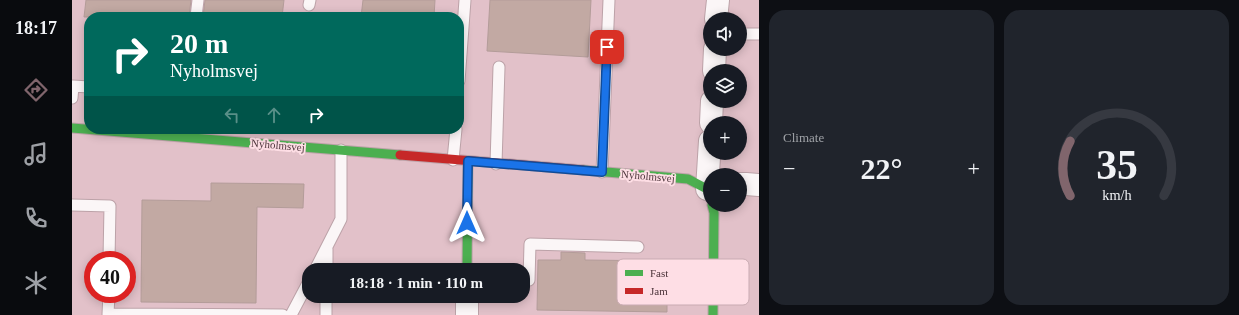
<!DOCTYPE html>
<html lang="en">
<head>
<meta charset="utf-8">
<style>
  body { margin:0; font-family:Georgia,serif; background:#20242c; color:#f1f3f6; height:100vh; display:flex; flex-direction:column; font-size:15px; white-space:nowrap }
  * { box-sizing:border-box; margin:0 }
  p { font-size:13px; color:#9ea1a6 }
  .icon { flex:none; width:22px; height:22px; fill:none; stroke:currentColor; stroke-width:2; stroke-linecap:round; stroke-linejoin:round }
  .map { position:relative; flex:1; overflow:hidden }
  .drawer { display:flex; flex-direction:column; gap:10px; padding:10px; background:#0d0f14; width:480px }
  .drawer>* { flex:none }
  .hud { position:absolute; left:12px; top:12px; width:380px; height:122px; border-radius:16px; box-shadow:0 2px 10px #0003; background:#00695c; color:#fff; overflow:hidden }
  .buttons { position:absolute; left:631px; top:12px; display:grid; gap:8px }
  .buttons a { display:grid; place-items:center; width:44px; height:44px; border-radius:50%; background:#171b24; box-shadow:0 2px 10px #0003; font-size:20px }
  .speed { position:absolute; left:12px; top:251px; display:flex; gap:8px; font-size:20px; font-weight:700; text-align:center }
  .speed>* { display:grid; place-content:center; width:52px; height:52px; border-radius:50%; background:#171b24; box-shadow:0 2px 10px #0003; line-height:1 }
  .speed .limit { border:6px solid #d22; background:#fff; color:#111 }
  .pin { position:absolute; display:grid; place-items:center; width:34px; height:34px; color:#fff; margin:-17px; border-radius:8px; box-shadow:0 2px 6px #0006 }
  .me { position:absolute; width:44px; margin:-22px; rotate:0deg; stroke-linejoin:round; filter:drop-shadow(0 0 3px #0008) }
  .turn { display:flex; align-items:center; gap:14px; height:84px; padding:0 20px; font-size:18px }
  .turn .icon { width:52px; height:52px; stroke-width:2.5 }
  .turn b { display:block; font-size:28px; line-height:34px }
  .lanes { display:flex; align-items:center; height:38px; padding:0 20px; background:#0003; justify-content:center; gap:20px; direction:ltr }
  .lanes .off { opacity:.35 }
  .big { font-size:30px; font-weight:600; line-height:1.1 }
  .drawer .tile { flex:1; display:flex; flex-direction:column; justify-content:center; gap:6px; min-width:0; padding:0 14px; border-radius:16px; background:#20242c }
  .drawer .dial { align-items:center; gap:0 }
  .dial svg { height:104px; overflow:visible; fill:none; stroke:#363941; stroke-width:7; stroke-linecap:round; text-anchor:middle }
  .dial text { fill:#f1f3f6; stroke:none }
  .heat { display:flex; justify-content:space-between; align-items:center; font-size:22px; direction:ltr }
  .drawer .tiles { flex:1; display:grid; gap:10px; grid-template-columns:repeat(2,1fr) }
  .trip { position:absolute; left:230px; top:263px; width:228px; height:40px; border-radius:16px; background:#171b24; box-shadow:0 2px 10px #0003; font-weight:600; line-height:40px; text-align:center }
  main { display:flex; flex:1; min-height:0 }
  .menu { display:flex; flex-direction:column; width:72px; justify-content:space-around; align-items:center; background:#090b0e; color:#9ea1a6 }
  .menu .icon { width:28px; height:28px }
  .menu .active { color:#80656c }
  .menu b { font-size:18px; color:#f1f3f6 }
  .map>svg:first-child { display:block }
  .building { fill:#c2a9a3; stroke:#b39c99 }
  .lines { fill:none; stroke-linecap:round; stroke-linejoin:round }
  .lane-casing { stroke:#bca2a8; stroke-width:13 }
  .street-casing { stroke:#bca2a8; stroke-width:24 }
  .fast-casing { stroke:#bca2a8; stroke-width:11 }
  .jam-casing { stroke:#bca2a8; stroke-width:11 }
  .lane { stroke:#fbf6f7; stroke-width:11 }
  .street { stroke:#fbf6f7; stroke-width:22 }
  .fast { stroke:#4caf50; stroke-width:9 }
  .jam { stroke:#c62828; stroke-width:9 }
  .route-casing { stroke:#114b97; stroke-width:10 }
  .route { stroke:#1a73e8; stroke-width:7 }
  .labels { text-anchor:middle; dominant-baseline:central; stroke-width:4; stroke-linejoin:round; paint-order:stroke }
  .street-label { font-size:11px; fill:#4c343a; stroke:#fedee5 }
  .key { fill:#fedee5; stroke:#c9abb2; stroke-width:1 }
  .key-label { font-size:11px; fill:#4c343a }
</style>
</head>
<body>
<main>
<nav class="menu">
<b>18:17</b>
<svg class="icon active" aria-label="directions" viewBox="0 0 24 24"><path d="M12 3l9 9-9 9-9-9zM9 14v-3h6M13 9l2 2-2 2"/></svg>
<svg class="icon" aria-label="music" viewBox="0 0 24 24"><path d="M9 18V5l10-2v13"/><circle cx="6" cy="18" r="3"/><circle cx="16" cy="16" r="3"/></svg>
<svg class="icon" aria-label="phone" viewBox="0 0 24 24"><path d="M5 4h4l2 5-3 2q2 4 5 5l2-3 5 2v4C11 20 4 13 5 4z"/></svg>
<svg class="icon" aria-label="climate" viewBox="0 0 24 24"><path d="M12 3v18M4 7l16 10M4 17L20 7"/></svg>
</nav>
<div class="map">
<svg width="687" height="315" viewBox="0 0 687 315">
  <rect width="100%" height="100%" fill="#e2c1c9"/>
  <path class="building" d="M 14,0 L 119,0 L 117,17 L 12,17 Z
    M 133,0 L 212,0 L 210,17 L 131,17 Z
    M 291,0 L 363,0 L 362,17 L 289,17 Z
    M 418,0 L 519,0 L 516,57 L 415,51 Z
    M 139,183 L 232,184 L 231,208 L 185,207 L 184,303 L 69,302 L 70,200 L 139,201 Z
    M 489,252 L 513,253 L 513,260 L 595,261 L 595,312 L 465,310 L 466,260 L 489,260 Z"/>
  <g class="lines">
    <defs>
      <path id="lane" d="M 237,5 L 238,0
        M 124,17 L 126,0
        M 668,34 L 687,34
        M 387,81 L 393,0
        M 0,98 L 1,86 L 17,87
        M 381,160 L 384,129
        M 424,164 L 427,67
        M 530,172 L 537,0
        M 0,205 L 38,206 L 37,260
        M 243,270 L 269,219 L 269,150
        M 255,270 L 255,249
        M 451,280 L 457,280 L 458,244 L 566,247
        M 37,294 L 36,314 L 211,315
        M 219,315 L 237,281
        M 254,315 L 254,296"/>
      <path id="street" d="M 644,19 L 646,0
        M 642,71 L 643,49
        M 639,123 L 640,101
        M 638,141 L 635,189 L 638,189
        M 668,184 L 674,184 L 687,185
        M 395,315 L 395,296"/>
      <path id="fast" d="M 0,128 L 328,155
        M 511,170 L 616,179 L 635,189 L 638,198
        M 640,205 L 642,213 L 641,315
        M 395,270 L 396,161"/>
      <path id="jam" d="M 328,155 L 511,170"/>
    </defs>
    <use href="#lane" class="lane-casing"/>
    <use href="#street" class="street-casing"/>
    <use href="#fast" class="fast-casing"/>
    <use href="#jam" class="jam-casing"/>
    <use href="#lane" class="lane"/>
    <use href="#street" class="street"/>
    <use href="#fast" class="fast"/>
    <use href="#jam" class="jam"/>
  </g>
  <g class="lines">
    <defs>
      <path id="route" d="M 395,223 L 396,161 L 530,172 L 535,47"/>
    </defs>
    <use href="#route" class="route-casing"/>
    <use href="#route" class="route"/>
  </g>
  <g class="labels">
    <g class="street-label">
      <text transform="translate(206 145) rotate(5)">Nyholmsvej</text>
      <text transform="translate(576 176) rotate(5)">Nyholmsvej</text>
    </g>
  </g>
  <rect x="545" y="259" width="132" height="46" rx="6" class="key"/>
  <rect x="553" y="270" width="18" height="6" fill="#4caf50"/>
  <rect x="553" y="288" width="18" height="6" fill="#c62828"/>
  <g class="key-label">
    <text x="578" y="277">Fast</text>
    <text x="578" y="295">Jam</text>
  </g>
</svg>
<div class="buttons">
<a><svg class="icon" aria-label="sound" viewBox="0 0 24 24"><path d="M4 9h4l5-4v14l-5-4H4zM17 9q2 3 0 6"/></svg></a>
<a><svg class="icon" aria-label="layers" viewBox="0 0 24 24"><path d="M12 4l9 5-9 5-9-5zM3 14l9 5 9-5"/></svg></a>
<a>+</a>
<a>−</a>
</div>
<div class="speed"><div class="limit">40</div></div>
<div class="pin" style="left:535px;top:47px;background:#d93025"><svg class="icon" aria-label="arrive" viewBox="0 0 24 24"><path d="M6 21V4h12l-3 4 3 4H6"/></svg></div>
<svg class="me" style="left:395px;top:223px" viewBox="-20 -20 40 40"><path d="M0-17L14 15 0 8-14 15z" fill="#1a73e8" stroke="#fff" stroke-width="4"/></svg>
<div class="trip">18:18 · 1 min · 110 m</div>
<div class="hud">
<div class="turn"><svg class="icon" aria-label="right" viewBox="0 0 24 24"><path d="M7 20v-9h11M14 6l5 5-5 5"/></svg><div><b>20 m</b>Nyholmsvej</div></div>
<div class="lanes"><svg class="icon off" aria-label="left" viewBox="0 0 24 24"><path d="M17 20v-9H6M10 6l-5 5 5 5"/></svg><svg class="icon off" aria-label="ahead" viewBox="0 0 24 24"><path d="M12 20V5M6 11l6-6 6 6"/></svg><svg class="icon" aria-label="right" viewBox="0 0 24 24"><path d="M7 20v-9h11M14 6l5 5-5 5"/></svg></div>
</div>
</div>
<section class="drawer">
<div class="tiles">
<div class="tile"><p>Climate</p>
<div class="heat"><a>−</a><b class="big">22°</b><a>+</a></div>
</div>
<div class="tile dial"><svg viewBox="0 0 100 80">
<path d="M14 69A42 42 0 1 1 86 69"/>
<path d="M14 69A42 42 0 0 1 14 27" stroke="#80656c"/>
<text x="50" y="56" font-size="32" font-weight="700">35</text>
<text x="50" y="72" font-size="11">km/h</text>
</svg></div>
</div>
</section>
</main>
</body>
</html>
